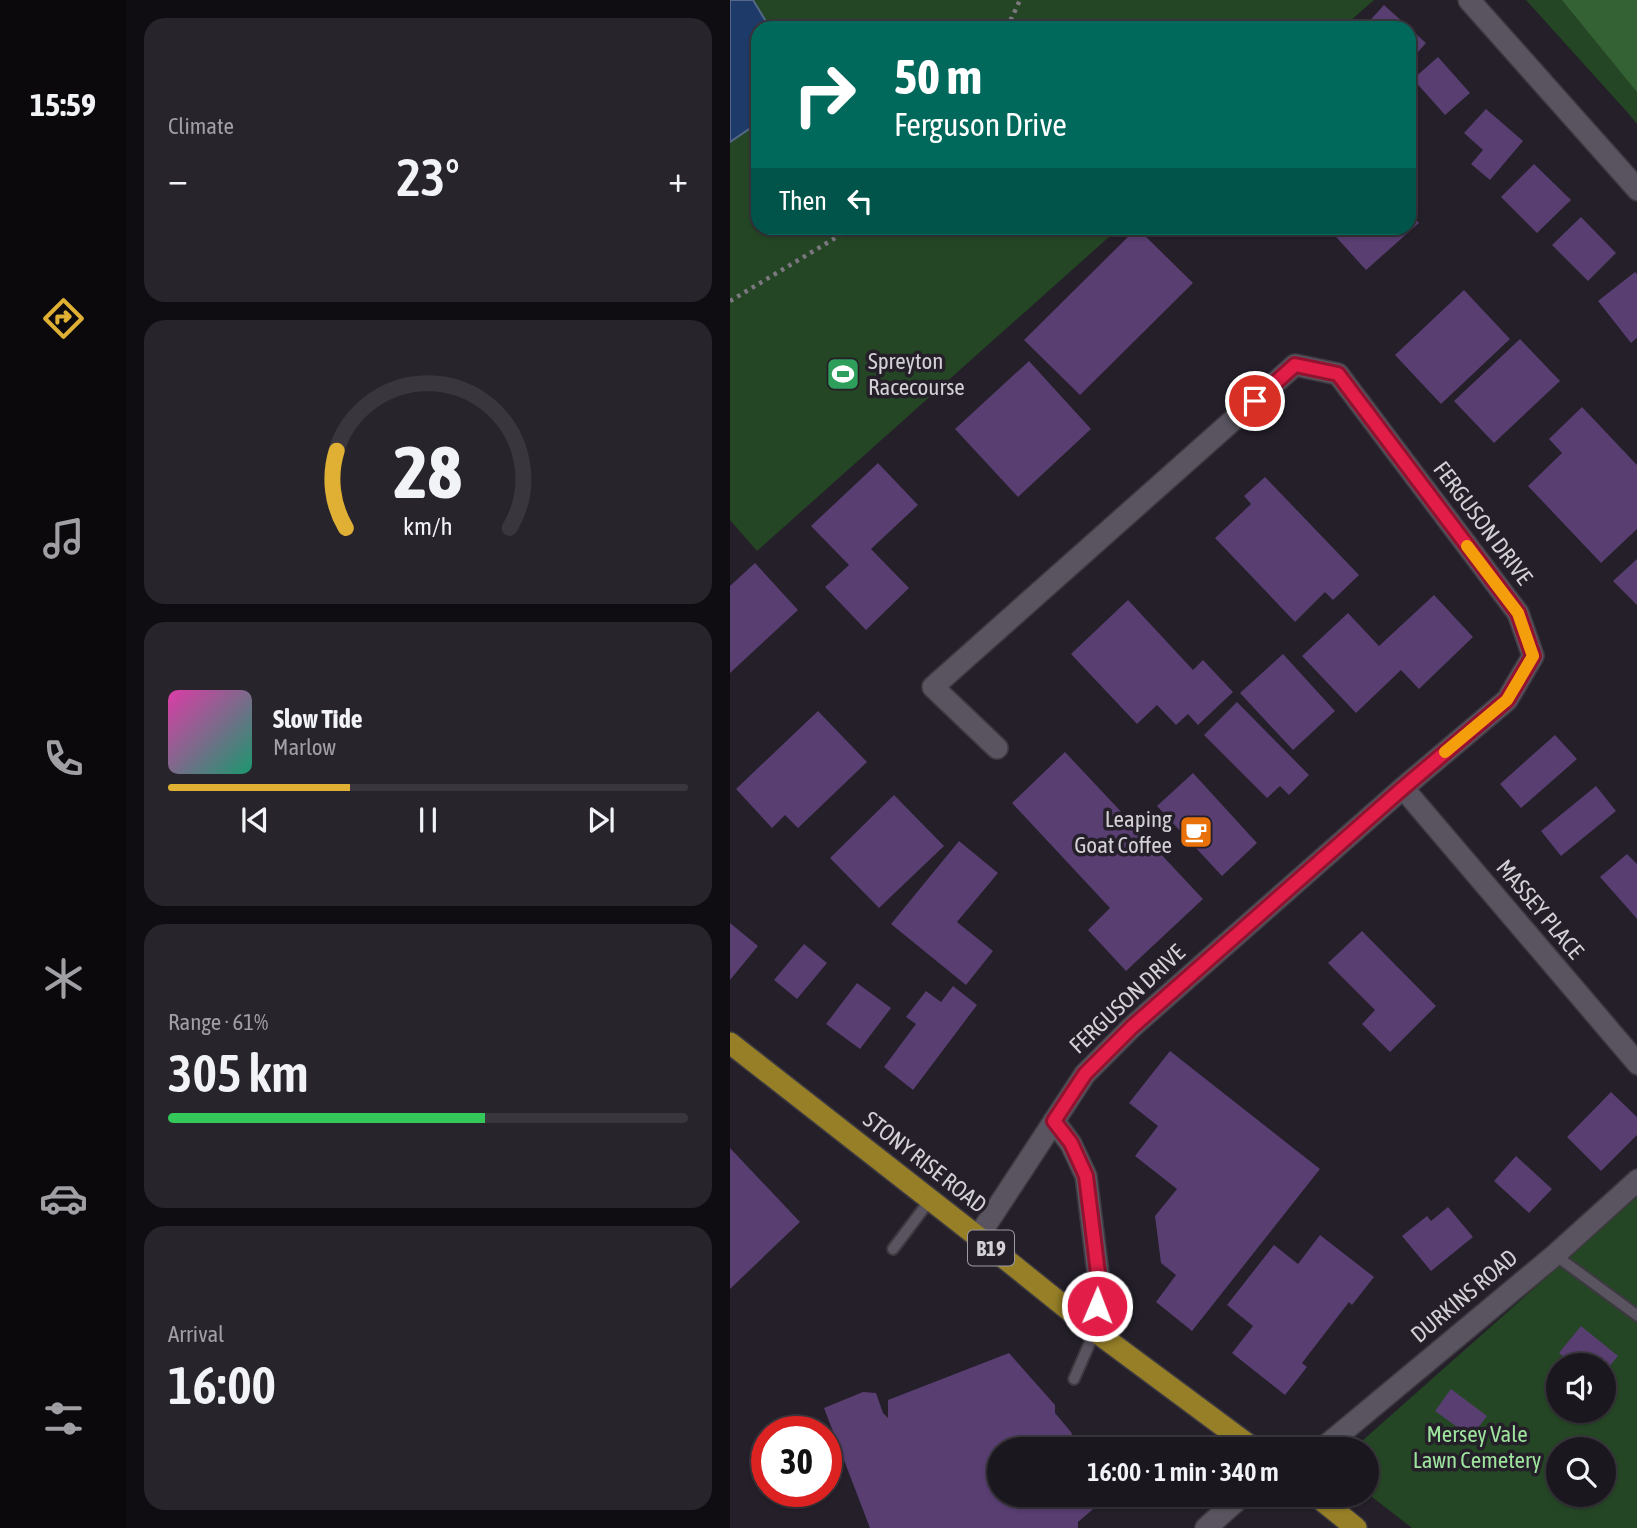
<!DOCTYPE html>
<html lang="en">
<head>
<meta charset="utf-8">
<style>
  body { margin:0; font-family:"Asap Condensed",sans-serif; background:#28242c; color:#f1f3f6; height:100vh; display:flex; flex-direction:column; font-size:26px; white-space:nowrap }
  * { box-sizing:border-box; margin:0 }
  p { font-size:23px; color:#a09fa4 }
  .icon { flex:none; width:38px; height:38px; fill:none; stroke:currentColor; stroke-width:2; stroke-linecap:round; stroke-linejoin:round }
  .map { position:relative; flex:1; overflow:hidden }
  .panel { display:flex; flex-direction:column; gap:18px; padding:18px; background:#0f0d11; width:604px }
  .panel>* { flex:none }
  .top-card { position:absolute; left:21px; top:21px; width:665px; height:214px; border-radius:21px; box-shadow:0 2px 5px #0004,0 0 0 2px #39363d; background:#00695c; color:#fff; overflow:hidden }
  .fabs { position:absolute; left:816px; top:1353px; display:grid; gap:14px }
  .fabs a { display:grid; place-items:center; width:70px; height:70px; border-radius:50%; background:#1b171f; box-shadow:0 2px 5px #0004,0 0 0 2px #39363d; font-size:35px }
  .speed { position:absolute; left:21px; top:1416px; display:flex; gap:14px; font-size:35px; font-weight:700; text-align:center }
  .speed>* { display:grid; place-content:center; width:91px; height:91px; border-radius:50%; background:#1b171f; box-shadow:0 2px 5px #0004,0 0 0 2px #39363d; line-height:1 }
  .speed .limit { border:10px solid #d22; background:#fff; color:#111 }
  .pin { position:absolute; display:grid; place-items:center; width:60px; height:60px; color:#fff; margin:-30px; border:4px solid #fff; border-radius:50%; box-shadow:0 2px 7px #0007 }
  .me { position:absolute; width:77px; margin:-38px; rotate:1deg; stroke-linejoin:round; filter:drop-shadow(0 0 5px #0008) }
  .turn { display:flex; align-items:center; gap:24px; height:147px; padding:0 28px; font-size:32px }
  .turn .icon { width:91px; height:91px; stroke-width:2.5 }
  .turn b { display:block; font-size:49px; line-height:60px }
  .then { display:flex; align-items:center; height:66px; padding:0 28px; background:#0003; gap:14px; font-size:26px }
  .big { font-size:52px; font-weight:600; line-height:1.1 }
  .panel .tile { flex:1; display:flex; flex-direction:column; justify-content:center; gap:10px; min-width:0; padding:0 24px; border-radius:21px; background:#28242c }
  .panel .dial { align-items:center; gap:0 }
  .dial svg { height:182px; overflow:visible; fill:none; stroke:#39363d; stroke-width:7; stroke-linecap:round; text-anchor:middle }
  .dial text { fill:#f1f3f6; stroke:none }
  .song { display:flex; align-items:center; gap:21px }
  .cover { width:84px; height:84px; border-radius:10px; background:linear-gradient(135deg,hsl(320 70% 55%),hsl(160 70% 35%)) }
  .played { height:7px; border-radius:4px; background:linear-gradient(90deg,#dfb034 35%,#39363d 35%) }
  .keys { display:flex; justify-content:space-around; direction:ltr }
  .heat { display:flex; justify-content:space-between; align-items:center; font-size:38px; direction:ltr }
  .charge { height:10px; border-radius:5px; background:linear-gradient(90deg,#34c759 61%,#39363d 0) }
  .trip { position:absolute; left:257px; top:1437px; width:392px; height:70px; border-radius:35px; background:#1b171f; box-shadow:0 2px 5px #0004,0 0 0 2px #39363d; font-weight:600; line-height:70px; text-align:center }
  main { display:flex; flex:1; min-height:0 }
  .tab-bar { display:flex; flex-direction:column; width:126px; justify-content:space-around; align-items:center; background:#0b090c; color:#a09fa4 }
  .tab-bar .icon { width:49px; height:49px }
  .tab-bar .current { color:#dfb034 }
  .tab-bar b { font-size:32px; color:#f1f3f6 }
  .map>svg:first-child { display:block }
  .green { fill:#254625; fill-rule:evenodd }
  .forest { fill:#356235 }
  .water { fill:#1e3a68; stroke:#546789; stroke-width:2 }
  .building { fill:#583e71 }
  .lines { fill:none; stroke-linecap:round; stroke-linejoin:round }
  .lane-casing { stroke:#3d3940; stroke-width:14 }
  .street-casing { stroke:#3d3940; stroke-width:24 }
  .primary-casing { stroke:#3d3940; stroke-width:24 }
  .path { stroke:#7c7880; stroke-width:4.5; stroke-dasharray:3.5 5; stroke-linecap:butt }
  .lane { stroke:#59545f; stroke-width:10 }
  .street { stroke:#59545f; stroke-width:21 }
  .primary { stroke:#967f27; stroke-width:21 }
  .route-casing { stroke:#92132f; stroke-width:18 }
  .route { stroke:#e11d48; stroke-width:12 }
  .slow { stroke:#f59e0b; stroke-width:12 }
  .labels { text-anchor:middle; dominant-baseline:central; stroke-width:7; stroke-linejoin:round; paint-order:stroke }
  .shield { fill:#241f29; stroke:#9e9ba2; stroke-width:2 }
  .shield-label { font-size:21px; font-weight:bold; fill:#d3d0d6 }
  .poi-label { font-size:23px; fill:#d3d0d6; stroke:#241f29; text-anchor:start }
  .street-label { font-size:23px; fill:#d3d0d6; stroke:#241f29 }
  .park-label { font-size:23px; fill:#9ee39d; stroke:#241f29 }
</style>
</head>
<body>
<main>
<nav class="tab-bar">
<b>15:59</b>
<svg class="icon current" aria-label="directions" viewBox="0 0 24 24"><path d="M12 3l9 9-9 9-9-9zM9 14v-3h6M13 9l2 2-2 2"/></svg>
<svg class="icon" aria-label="music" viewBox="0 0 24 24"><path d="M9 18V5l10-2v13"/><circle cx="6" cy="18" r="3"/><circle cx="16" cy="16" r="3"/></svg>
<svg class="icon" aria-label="phone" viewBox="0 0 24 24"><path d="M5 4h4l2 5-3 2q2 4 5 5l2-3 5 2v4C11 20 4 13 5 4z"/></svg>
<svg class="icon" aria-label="climate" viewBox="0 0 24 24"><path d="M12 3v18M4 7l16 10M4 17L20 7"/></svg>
<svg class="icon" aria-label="car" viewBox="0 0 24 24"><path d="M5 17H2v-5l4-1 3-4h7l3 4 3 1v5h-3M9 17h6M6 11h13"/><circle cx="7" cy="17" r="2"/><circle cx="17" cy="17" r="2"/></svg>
<svg class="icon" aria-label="filters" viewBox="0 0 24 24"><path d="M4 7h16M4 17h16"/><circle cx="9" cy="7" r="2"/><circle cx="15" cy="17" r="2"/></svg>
</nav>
<section class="panel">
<div class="tile"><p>Climate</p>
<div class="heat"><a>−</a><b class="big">23°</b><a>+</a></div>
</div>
<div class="tile dial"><svg viewBox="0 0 100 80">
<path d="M14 69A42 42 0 1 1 86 69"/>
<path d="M14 69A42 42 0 0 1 10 35" stroke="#dfb034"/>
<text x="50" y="56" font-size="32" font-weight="700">28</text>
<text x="50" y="72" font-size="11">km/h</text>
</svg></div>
<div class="tile">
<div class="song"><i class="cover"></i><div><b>Slow Tide</b><p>Marlow</p></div></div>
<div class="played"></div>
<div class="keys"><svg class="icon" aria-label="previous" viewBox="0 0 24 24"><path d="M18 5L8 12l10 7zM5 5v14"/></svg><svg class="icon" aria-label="pause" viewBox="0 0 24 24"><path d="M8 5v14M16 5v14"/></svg><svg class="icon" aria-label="next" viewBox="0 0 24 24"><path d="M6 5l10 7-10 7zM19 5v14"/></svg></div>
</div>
<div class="tile"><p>Range · 61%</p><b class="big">305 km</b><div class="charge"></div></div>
<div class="tile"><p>Arrival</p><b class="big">16:00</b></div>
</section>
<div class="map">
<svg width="908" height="1528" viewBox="0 0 908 1528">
  <rect width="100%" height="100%" fill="#241f29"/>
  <path class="green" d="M 0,0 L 644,0 L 612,28 L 28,28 L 28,228 L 389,228 L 27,551 L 0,520 Z
    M 796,0 L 907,0 L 907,124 L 898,113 Z
    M 907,1197 L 907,1528 L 682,1528 L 637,1493 L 637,1449 L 623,1449 ZM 828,1365 L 873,1365 L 873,1410 L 828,1410 ZM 828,1449 L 873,1449 L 873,1494 L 828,1494 Z"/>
  <path class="forest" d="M 832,0 L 907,0 L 907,92 Z"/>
  <path class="water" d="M 0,0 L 23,0 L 40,28 L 28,28 L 28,123 L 0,142 Z"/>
  <path class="building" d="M 654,5 L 696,43 L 679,62 L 679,28 L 633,28 Z
    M 708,57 L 740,93 L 715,115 L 683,79 Z
    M 756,109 L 793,141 L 760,180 L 741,164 L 753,150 L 734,133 Z
    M 804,164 L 841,200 L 807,233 L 771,197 Z
    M 679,212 L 689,223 L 636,270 L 598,228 L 679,228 Z
    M 851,217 L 886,253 L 858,281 L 822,245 Z
    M 407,228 L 463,283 L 350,395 L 294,340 Z
    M 905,272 L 908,275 L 908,337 L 901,343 L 868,301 Z
    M 734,290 L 780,339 L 711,404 L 665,355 Z
    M 790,339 L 830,381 L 764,443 L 724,401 Z
    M 299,361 L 361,429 L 288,497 L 225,429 Z
    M 852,407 L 908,466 L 908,528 L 871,563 L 798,486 L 832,453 L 819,439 Z
    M 148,463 L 188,505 L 141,549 L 179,588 L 136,630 L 95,587 L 119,565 L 81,526 Z
    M 535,477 L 629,575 L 603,600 L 595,592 L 565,622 L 485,538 L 521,504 L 514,496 Z
    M 908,558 L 908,606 L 883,581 Z
    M 25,563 L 68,610 L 0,673 L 0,586 Z
    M 704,595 L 743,637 L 689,689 L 671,670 L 626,713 L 572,656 L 618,613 L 649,646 Z
    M 398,600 L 463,670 L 473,660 L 503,692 L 468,725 L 458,714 L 446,725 L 427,705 L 407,724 L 341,654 Z
    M 553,654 L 605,711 L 563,750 L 510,693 Z
    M 507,702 L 579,775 L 559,795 L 550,786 L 537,798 L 474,735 Z
    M 88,711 L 137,762 L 68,828 L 55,815 L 42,828 L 6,789 Z
    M 825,735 L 847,759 L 791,808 L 770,784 Z
    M 335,752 L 473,899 L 396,971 L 358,930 L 380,908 L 282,803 Z
    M 463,773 L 527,843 L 492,876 L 427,806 Z
    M 866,786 L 886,811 L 831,856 L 811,831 Z
    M 164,795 L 214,846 L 149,908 L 100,858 Z
    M 229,841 L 268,873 L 227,922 L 263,951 L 236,985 L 161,924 Z
    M 897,854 L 908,865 L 908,920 L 870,877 Z
    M 0,923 L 28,946 L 0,980 Z
    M 632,931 L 706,1006 L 660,1052 L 632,1024 L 645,1010 L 598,963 Z
    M 74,944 L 97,963 L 67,999 L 44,980 Z
    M 127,983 L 161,1008 L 130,1049 L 96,1024 Z
    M 223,986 L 247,1005 L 183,1090 L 154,1067 L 186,1024 L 176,1017 L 196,991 L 211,1002 Z
    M 440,1051 L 590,1169 L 462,1331 L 426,1302 L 446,1275 L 431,1263 L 425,1216 L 447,1189 L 405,1156 L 428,1126 L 399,1103 Z
    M 881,1092 L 908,1118 L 908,1134 L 871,1171 L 837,1137 Z
    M 0,1148 L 70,1222 L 0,1289 Z
    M 786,1156 L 822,1189 L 799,1213 L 764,1181 Z
    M 718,1207 L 743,1237 L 701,1271 L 672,1236 L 697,1216 L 701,1221 Z
    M 590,1235 L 644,1277 L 622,1305 L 619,1302 L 572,1363 L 577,1367 L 555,1395 L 502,1353 L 523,1326 L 497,1305 L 544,1245 L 568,1264 Z
    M 851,1326 L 888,1356 L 873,1374 L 873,1365 L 844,1365 L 829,1353 Z
    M 279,1353 L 325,1405 L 325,1413 L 341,1432 L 347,1449 L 270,1449 L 270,1494 L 365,1494 L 369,1504 L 348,1522 L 348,1528 L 140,1528 L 94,1408 L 133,1392 L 146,1393 L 153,1413 L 158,1418 L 158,1400 Z
    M 721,1389 L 757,1416 L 741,1437 L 705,1411 Z"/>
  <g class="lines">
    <defs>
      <path id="lane" d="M 163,1249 L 200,1200
        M 825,1255 L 908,1316
        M 344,1379 L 365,1331"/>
      <path id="street" d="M 739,0 L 908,190
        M 673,788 L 908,1064
        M 324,1121 L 341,1144 L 356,1176 L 369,1281 L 365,1331
        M 248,1237 L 355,1074 L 402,1027 L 673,788 L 777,700 L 803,656 L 788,613 L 608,374 L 565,365 L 203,687 L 267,748
        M 592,1449 L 825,1255 L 908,1180
        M 476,1528 L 514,1494"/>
      <path id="primary" d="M 0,1043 L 248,1237 L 365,1331 L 524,1449
        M 584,1494 L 626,1528"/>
    </defs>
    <use href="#lane" class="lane-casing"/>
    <use href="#street" class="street-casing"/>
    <use href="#primary" class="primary-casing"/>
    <path class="path" d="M 277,28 L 290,0
      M 0,301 L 122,228"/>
    <use href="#lane" class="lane"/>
    <use href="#street" class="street"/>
    <use href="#primary" class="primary"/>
  </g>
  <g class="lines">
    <defs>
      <path id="route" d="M 367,1306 L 369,1281 L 356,1176 L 341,1143 L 324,1121 L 355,1074 L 402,1027 L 673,788 L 777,700 L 803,656 L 788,613 L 608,374 L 565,365 L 525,401"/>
    </defs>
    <use href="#route" class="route-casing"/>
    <use href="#route" class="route"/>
    <path class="slow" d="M 715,752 L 777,700 L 803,656 L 788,613 L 737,546"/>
  </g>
  <defs>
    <symbol id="stadium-square" viewBox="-11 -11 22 22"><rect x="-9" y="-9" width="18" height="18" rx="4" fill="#2e9e5b" stroke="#241f29"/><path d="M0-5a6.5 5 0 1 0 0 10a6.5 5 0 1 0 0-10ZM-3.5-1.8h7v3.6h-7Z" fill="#fff"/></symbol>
    <symbol id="cafe-square" viewBox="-11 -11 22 22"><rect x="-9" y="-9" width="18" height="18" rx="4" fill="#e8710a" stroke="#241f29"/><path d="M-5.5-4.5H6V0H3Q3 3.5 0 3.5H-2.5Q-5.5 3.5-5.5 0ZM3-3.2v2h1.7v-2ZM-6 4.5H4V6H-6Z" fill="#fff"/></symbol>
  </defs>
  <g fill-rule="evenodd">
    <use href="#stadium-square" x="94" y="355" width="38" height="38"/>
    <use href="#cafe-square" x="447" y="813" width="38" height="38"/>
  </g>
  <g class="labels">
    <rect class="shield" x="238" y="1230.5" width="46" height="35" rx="5"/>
    <g class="shield-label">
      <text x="261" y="1248">B19</text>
    </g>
    <g class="poi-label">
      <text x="138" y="361">Spreyton<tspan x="138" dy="26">Racecourse</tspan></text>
      <text x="442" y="819" text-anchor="end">Leaping<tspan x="442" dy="26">Goat Coffee</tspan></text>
    </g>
    <g class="street-label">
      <text transform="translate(753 523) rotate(53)">FERGUSON DRIVE</text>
      <text transform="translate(810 909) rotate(50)">MASSEY PLACE</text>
      <text transform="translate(397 999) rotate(-43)">FERGUSON DRIVE</text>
      <text transform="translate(195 1162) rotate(38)">STONY RISE ROAD</text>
      <text transform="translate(734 1296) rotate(-40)">DURKINS ROAD</text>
    </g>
    <g class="park-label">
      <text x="747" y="1434">Mersey Vale<tspan x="747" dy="26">Lawn Cemetery</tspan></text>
    </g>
  </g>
</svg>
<div class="fabs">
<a><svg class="icon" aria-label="sound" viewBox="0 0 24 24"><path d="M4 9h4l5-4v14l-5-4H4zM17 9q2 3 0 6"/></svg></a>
<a><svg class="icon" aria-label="search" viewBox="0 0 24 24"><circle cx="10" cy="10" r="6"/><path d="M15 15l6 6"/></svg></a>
</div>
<div class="speed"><div class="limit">30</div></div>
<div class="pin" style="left:525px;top:401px;background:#d93025"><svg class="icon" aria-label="arrive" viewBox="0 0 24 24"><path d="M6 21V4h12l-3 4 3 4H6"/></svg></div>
<svg class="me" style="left:367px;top:1306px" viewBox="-20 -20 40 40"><circle r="17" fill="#e11d48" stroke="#fff" stroke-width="3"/><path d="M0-11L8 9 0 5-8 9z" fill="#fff"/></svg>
<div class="trip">16:00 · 1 min · 340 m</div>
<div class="top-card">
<div class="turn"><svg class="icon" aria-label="right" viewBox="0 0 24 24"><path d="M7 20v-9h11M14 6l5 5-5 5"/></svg><div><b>50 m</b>Ferguson Drive</div></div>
<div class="then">Then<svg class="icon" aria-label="left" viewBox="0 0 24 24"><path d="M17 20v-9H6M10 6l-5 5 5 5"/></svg></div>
</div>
</div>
</main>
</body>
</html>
